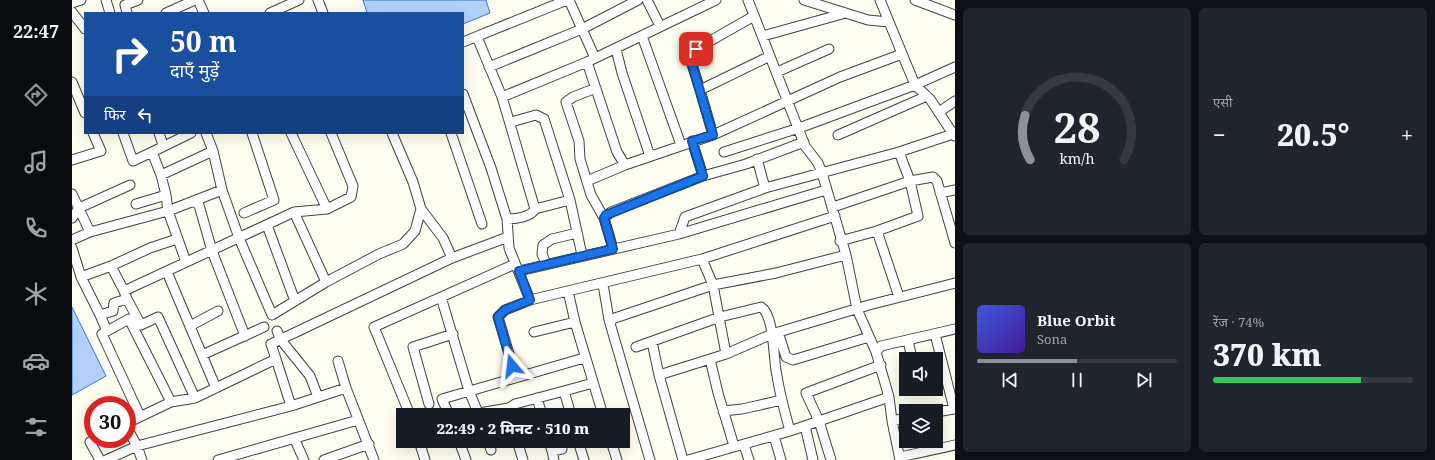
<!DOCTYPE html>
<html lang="hi">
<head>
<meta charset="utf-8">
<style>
  body { margin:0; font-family:"Noto Serif","Noto Sans Devanagari",serif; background:#20242c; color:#f1f3f6; height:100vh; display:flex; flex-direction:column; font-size:15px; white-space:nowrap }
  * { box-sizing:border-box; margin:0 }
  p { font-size:13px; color:#9ea1a6 }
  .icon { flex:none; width:22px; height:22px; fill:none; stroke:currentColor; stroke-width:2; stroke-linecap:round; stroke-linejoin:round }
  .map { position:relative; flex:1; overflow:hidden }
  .panel { display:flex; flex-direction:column; gap:8px; padding:8px; background:#0d0f14; width:480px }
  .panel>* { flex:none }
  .top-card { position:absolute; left:12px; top:12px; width:380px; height:122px; border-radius:0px; box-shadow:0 4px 16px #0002; background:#1a4fa0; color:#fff; overflow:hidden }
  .tools { position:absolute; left:827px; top:352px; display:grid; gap:8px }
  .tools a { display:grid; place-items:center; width:44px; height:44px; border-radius:0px; background:#171b24; box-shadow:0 4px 16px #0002; font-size:20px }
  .speed { position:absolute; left:12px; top:396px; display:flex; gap:8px; font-size:20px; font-weight:700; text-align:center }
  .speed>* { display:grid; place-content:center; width:52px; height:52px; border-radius:50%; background:#171b24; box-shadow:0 4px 16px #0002; line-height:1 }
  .speed .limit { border:6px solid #d22; background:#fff; color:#111 }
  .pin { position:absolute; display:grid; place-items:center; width:34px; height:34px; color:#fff; margin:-17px; border-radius:8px; box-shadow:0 2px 6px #0006 }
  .me { position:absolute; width:44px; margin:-22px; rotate:343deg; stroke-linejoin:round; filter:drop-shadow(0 0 3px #0008) }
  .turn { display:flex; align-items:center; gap:14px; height:84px; padding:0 20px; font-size:18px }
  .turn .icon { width:52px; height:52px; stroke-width:2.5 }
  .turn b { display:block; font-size:28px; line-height:34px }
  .then { display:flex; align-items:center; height:38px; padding:0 20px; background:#0003; gap:8px; font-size:15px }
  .big { font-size:30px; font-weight:800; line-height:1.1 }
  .panel .tile { flex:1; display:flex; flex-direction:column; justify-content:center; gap:6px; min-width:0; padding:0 14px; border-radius:6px; background:#20242c }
  .panel .dial { align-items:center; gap:0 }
  .dial svg { height:104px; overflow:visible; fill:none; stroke:#363941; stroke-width:7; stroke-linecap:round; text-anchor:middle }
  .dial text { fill:#f1f3f6; stroke:none }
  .song { display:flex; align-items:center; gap:12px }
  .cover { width:48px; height:48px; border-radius:6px; background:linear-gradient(135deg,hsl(230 70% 55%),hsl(260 70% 35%)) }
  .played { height:4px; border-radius:2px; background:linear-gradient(90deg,#8c9099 50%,#363941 50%) }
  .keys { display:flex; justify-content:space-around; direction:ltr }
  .heat { display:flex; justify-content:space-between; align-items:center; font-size:22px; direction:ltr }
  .charge { height:6px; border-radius:3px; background:linear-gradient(90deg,#34c759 74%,#363941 0) }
  .panel .tiles { flex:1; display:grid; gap:8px; grid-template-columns:repeat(2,1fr) }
  .trip { position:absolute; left:324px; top:408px; width:234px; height:40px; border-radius:0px; background:#171b24; box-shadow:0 4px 16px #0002; font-weight:800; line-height:40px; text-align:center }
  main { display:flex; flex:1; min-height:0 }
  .tabs { display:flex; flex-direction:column; width:72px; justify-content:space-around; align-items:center; background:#090b0e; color:#9ea1a6 }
  .tabs .icon { width:28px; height:28px }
  .tabs .selected { color:#8c9099 }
  .tabs b { font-size:18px; color:#f1f3f6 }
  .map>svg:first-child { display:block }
  .water { fill:#b2d0fa; stroke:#3474d6 }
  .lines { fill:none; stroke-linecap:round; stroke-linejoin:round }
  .minor-casing { stroke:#424242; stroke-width:11 }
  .minor { stroke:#fff; stroke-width:9 }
  .route-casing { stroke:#114b97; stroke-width:10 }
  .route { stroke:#1a73e8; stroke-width:7 }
</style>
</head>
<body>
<main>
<nav class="tabs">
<b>22:47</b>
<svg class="icon selected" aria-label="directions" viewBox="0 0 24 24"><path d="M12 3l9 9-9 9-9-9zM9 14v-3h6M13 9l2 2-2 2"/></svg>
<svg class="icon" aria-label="music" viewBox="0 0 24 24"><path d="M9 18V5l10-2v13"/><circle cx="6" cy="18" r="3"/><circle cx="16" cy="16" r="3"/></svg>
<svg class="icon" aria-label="phone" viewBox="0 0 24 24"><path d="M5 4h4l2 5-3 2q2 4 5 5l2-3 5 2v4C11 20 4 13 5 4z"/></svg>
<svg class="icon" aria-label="climate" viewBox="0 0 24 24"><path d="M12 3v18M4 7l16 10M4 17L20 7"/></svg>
<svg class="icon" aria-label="car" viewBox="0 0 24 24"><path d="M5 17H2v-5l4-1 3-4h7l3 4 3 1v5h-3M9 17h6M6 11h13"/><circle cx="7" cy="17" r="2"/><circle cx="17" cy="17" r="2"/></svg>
<svg class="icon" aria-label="filters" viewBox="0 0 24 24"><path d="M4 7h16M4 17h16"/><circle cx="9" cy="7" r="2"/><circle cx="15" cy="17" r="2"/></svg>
</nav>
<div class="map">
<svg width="883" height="460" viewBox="0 0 883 460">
  <rect width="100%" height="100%" fill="#fffff1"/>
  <path class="water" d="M 291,0 L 414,0 L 418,13 L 391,24 L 391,13 L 295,13 Z
    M 0,307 L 34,376 L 0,395 Z"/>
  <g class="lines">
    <defs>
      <path id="minor" d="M 34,0 L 38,13
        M 126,0 L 132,13
        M 246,0 L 251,13
        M 497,0 L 510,29 L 566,0
        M 575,0 L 588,26
        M 676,0 L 733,146 L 746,163 L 750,173 L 774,255 L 785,309 L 804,352
        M 732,0 L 796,20 L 817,22
        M 808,0 L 843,85 L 883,67
        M 843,0 L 883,15
        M 0,3 L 9,0
        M 0,12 L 13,29
        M 55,13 L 53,5 L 66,0
        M 94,13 L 123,0
        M 198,13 L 227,0
        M 570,36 L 609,145
        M 691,36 L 770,14
        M 405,37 L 430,97 L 515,62 L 644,0
        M 391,42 L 495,0
        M 544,49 L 550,73 L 578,156
        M 515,62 L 545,152 L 553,165 L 641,135 L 768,77 L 830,54
        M 417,67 L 510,29 L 523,58
        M 705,72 L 757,49
        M 0,82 L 13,113
        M 524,88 L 501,97 L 494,102 L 507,141 L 508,159 L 519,195 L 532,218
        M 628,90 L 619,61 L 619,56 L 624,49 L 682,16
        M 391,94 L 419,168 L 435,219 L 437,248 L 458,300 L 630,259 L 763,216
        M 430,97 L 463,209 C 459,217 444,219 435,219
        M 867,112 L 883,101
        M 439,122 L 464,115 L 472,119 L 498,200 L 510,255
        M 51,133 L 61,161 L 80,152
        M 87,133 L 91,145
        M 134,133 L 141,151 L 150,190 L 167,238 L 200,315 L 254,282 L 307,254 L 331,244 L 343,231 L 349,209
        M 219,133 L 255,209
        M 320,133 L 341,182 L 349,209 L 371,238 L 380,258
        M 379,133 L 410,224
        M 641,135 L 628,90 L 698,56
        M 766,135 L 855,96
        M 620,141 L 631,176
        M 652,152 L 727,128 L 843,85 L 858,99 L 881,134 L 883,132
        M 685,159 L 693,188
        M 0,160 L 29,151 L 21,133
        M 89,175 L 141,151
        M 515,181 L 553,165
        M 868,193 L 883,190
        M 0,194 L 18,232
        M 94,195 L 96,211 L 114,262
        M 121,201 L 127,205 L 140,251 L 173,336
        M 64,204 L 94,195 L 89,175 L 80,152 L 119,133
        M 761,207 L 838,181 L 861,177 L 865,181 L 883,243
        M 463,209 L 498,200
        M 222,212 L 254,282
        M 172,213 L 202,200 L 180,133
        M 0,218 L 7,208 L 58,185
        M 195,225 L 223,301
        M 805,231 L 827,297
        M 607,234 L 613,217 L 693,188 L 827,152
        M 0,240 L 18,232 L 96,211 L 150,190
        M 768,241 L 805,231 L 846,216 L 838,181 L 827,152 L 881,134 L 883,136
        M 0,248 L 9,277 L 28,315
        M 541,249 L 532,218 L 539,212 L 631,176 L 674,164 L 732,142
        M 630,259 L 641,285 L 704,273 L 774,255
        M 474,264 L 470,254 L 471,245 L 480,239 L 505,233
        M 39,266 L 78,248 L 105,239
        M 447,271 L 607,234 L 754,190
        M 95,272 L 144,388
        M 9,277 L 39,266 L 52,291 L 222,212 L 255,209 L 279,197 L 281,186 L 259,133
        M 531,284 L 537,320
        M 52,291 L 55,299 L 42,303 L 41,311 L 28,315 L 35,331 L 30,334 L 68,416
        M 496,291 L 503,322
        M 369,297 L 397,391 L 407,415
        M 55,299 L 69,325 L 86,317 L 123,398
        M 118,326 L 146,311
        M 35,331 L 57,319 L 99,402
        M 205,331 L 209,340 L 238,376 L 246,397
        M 462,332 L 503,322 L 531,415
        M 706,332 L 714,357 L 721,360 L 797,337
        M 863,334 L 882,409
        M 836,340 L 840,359
        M 580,342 L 587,375
        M 564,347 L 648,317 L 689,307 C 703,316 701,360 705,376 C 708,395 713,413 718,431
        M 130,355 L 192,327
        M 204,359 L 219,406
        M 638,359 L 646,393 L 662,446
        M 266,361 L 274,388
        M 444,377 L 426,317 L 433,310 L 458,300
        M 817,397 L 820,421 L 834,418
        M 465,398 L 470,415
        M 357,404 L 341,347 L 381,334
        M 651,411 L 670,409 L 710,400
        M 864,412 L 883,409
        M 407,413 L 437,408 L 443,404 L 492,391
        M 338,415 L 302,327 L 443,264
        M 377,415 L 370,399 L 512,358
        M 499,415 L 492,391 L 521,383
        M 820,421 L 828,460
        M 55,423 L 99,402 L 123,398 L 204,359 L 199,344 L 380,258 L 436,237
        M 733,426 L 741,460
        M 55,428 L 65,446 L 70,460
        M 702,436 L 709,460
        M 222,438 L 232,460
        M 24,439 L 18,442 L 28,460
        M 347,441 L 353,460
        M 387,441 L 394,460
        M 416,441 L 419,450
        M 445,441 L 451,460
        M 477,441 L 480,451
        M 506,441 L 512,460
        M 539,441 L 545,460
        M 672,445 L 677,460
        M 828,457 L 883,445
        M 34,460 L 65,446 L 219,406 L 274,388 L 302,460
        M 146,460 L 286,420
        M 252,460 L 297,444
        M 482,460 L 480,451 L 490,449
        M 578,460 L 537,320 L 641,285 L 654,354
        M 611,460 L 587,375 L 654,354 L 700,334 L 797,305 L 883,283
        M 616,460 L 718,431 L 817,397 L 804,352 L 809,346 L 883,329
        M 759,460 L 747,421 L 734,393 L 809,365"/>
    </defs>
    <use href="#minor" class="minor-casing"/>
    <use href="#minor" class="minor"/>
  </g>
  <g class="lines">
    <defs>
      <path id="route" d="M 440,366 L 426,317 L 433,310 L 458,300 L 447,271 L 541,249 L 532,218 L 534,215 L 631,176 L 620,141 L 641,135 L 619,61 L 619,56 L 624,49"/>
    </defs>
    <use href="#route" class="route-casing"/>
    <use href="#route" class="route"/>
  </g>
</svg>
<div class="tools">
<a><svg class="icon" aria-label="sound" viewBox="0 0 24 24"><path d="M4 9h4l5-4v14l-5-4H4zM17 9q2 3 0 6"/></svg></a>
<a><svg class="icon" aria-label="layers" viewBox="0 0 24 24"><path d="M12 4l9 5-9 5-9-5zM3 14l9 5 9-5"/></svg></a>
</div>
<div class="speed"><div class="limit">30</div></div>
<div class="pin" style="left:624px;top:49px;background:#d93025"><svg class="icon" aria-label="arrive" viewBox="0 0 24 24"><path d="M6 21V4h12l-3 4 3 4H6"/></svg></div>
<svg class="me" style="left:440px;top:366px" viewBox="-20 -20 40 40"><path d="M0-17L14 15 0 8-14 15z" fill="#1a73e8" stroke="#fff" stroke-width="4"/></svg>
<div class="trip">22:49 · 2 मिनट · 510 m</div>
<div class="top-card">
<div class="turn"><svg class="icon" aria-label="right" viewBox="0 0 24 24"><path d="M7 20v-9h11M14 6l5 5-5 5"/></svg><div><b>50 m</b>दाएँ मुड़ें</div></div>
<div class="then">फिर<svg class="icon" aria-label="left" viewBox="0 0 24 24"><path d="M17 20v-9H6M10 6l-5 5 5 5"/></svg></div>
</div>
</div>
<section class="panel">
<div class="tiles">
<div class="tile dial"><svg viewBox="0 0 100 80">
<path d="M14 69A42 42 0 1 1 86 69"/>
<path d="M14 69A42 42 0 0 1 10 35" stroke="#8c9099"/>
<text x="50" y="56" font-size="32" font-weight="700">28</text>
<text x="50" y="72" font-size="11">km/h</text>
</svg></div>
<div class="tile"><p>एसी</p>
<div class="heat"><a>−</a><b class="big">20.5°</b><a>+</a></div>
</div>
<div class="tile">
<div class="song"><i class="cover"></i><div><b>Blue Orbit</b><p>Sona</p></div></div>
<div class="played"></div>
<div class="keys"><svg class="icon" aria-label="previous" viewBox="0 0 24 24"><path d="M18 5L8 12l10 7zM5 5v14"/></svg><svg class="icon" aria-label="pause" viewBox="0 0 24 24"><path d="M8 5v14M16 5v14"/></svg><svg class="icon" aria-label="next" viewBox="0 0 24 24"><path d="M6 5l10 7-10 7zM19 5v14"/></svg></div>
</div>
<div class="tile"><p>रेंज · 74%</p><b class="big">370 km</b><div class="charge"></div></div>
</div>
</section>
</main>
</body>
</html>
